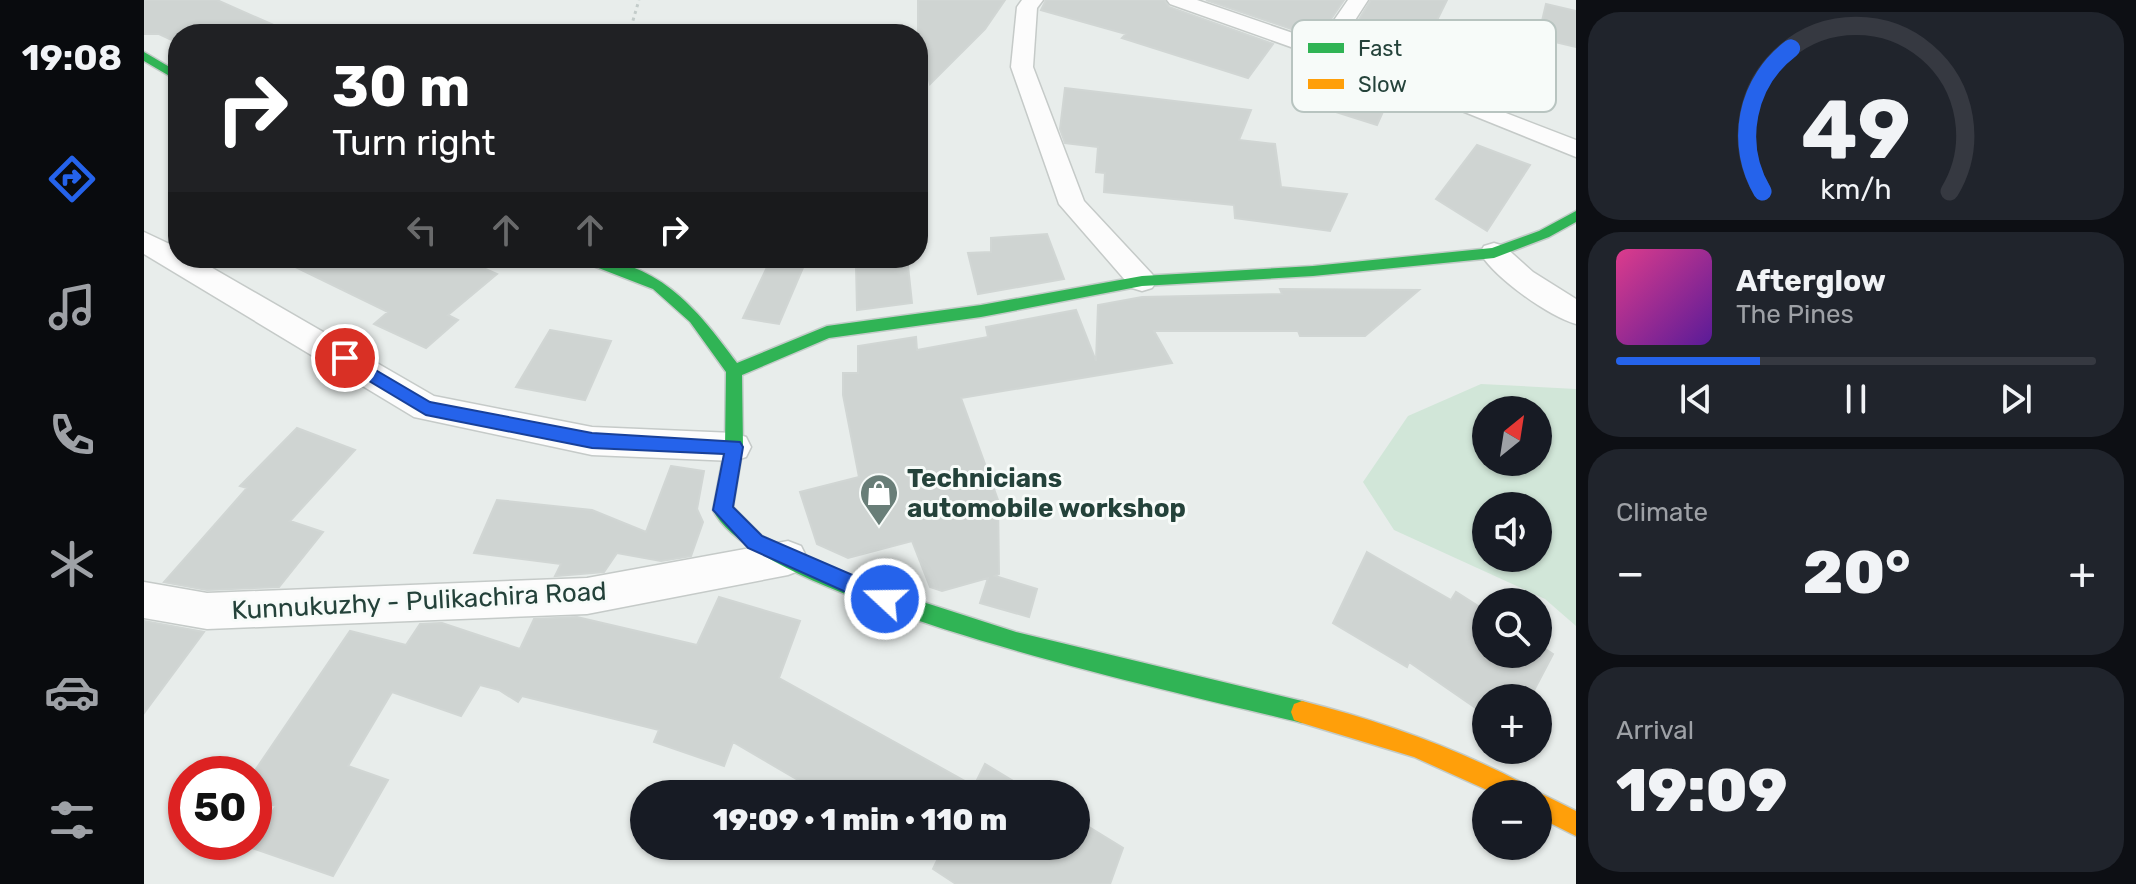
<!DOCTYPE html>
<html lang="en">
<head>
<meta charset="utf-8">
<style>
  body { margin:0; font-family:Rubik,sans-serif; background:#20242c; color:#f1f3f6; height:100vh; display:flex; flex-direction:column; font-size:30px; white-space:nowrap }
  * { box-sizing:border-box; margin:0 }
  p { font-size:26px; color:#9ea1a6 }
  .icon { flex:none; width:44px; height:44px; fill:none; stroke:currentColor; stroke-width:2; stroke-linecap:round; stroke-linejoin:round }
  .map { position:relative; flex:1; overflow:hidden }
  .drawer { display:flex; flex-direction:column; gap:12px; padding:12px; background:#0d0f14; width:560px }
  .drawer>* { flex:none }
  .top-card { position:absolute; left:24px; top:24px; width:760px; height:244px; border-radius:32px; box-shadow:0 2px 6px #0004; background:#202124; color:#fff; overflow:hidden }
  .needle { width:52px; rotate:30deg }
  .tools { position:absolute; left:1328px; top:396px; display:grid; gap:16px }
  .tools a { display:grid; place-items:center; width:80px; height:80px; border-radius:50%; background:#171b24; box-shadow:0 2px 6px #0004; font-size:40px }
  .speed { position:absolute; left:24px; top:756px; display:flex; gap:16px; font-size:40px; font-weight:700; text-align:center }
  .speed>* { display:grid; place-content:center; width:104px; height:104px; border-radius:50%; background:#171b24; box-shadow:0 2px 6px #0004; line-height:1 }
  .speed .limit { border:12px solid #d22; background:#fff; color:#111 }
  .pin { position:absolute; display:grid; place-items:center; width:68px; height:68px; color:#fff; margin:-34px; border:4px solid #fff; border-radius:50%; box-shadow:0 2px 8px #0007 }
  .me { position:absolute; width:88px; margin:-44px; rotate:291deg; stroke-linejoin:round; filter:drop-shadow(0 0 6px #0008) }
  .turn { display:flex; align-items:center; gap:28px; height:168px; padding:0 32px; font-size:36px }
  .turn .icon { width:104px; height:104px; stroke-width:2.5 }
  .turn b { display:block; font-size:56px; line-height:68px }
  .lanes { display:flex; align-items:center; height:76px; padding:0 32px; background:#0003; justify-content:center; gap:40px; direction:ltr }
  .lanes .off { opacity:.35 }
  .big { font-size:60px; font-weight:800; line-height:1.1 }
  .drawer .card { flex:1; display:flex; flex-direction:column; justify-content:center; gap:12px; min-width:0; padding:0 28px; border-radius:32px; background:#20242c }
  .drawer .dial { align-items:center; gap:0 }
  .dial svg { height:208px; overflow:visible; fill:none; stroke:#363941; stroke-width:7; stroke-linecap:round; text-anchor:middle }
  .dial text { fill:#f1f3f6; stroke:none }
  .song { display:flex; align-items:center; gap:24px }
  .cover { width:96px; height:96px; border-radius:12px; background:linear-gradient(135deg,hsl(330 70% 55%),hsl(270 70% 35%)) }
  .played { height:8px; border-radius:4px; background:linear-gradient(90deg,#2563eb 30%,#363941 30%) }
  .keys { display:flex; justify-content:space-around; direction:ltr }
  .heat { display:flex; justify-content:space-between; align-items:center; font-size:44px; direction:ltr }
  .trip { position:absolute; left:486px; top:780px; width:460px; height:80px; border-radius:40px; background:#171b24; box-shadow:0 2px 6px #0004; font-weight:800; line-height:80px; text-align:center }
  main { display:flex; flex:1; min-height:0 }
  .tabs { display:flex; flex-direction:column; width:144px; justify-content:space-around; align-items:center; background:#090b0e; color:#9ea1a6 }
  .tabs .icon { width:56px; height:56px }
  .tabs .selected { color:#2563eb }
  .tabs b { font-size:36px; color:#f1f3f6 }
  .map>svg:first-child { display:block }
  .green { fill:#d1e6d8; fill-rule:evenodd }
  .building { fill:#cfd4d2; stroke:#d1d6d4; stroke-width:2 }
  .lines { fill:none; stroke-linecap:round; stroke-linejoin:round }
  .street-casing { stroke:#c5cac8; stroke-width:3 }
  .fast-casing { stroke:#c3cbc8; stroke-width:3 }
  .slow-casing { stroke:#c3cbc8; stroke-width:3 }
  .path { stroke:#c3ccca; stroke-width:3; stroke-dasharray:3 4; stroke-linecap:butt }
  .street { fill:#fcfcfc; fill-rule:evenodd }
  .fast { fill:#30b455; fill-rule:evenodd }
  .slow { fill:#ff9f0a; fill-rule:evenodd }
  .route { fill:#2563eb; stroke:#184099; stroke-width:2 }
  .labels { text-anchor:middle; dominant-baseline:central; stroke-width:6; stroke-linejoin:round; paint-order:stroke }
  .poi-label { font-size:26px; font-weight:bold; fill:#24423a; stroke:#f7fbf9; text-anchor:start }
  .street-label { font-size:26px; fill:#24423a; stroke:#f7fbf9 }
  .key { fill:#f7fbf9; stroke:#b8c4c0; stroke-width:2 }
  .key-label { font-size:22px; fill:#24423a }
</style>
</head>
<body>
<main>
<nav class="tabs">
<b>19:08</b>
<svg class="icon selected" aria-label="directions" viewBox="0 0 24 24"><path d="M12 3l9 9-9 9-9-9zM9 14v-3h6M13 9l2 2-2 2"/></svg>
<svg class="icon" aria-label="music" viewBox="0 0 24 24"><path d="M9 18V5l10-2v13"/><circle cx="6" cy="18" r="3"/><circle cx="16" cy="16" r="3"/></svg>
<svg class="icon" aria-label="phone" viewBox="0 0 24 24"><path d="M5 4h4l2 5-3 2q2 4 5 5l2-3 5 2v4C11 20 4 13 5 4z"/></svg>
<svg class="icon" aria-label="climate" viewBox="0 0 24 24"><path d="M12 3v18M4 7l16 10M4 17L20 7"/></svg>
<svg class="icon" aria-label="car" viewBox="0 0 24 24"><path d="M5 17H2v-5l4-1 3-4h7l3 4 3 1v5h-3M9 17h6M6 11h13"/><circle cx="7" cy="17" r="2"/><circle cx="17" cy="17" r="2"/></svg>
<svg class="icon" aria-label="filters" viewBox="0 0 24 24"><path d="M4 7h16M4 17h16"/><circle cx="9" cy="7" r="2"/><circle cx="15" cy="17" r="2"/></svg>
</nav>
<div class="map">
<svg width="1432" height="884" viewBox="0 0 1432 884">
  <rect width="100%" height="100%" fill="#e8edeb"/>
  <path class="green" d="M 1337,384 L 1432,389 L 1432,626 L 1401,599 L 1250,530 L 1219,482 L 1264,416 ZM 1342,410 L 1394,410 L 1394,462 L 1342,462 ZM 1342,506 L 1394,506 L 1394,558 L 1342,558 Z"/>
  <path class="building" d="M 0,0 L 73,0 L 150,34 L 34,34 L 34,43 L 15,34 L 0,34 Z
    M 774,0 L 861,0 L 841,29 L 786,84 L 780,61 L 774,62 Z
    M 902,0 L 1020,0 L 1025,7 L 1129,44 L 1104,78 L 978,38 L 982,34 L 897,10 Z
    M 1062,0 L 1200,0 L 1174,38 Z
    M 1227,0 L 1303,0 L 1267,73 L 1198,47 Z
    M 1402,4 L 1432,11 L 1432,47 L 1394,38 Z
    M 1202,70 L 1250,87 L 1233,125 L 1182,109 Z
    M 921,88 L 1107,110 L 1095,140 L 1131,144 L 1137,187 L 1203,194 L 1186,231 L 1091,218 L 1090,205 L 960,192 L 961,173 L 952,172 L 954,147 L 921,143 L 916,129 Z
    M 1333,145 L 1386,165 L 1343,231 L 1292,199 Z
    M 903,234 L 920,279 L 834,294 L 824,253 L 847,252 L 847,238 Z
    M 133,258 L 317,258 L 353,274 L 304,315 L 314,320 L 282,348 L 230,324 L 244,312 Z
    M 625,263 L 661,263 L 635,324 L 599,318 Z
    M 712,266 L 764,266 L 768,303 L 713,310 Z
    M 1136,289 L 1275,290 L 1221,336 L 1156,336 L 1154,331 L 1010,331 L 1028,363 L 817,398 L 854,500 L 855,574 L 851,576 L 893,589 L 885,617 L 836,603 L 844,578 L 798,591 L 786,587 L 768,541 L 704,558 L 673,544 L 656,492 L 715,477 L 699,395 L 699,373 L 714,373 L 714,346 L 772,337 L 773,350 L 844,337 L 842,327 L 932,310 L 952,361 L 954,305 L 998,297 L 1138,294 Z
    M 406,330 L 467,341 L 441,400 L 372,387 Z
    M 153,428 L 211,450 L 146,521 L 179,532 L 135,587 L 63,590 L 20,582 L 103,488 L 96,486 Z
    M 527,466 L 560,471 L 553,509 L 559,522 L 547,556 L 517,561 L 473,553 L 460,572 L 411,576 L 417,564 L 330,553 L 353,500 L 448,510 L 502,532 Z
    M 1223,552 L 1307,600 L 1312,592 L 1342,611 L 1342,654 L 1394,654 L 1394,644 L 1409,654 L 1386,698 L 1342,698 L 1342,715 L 1265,662 L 1263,667 L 1189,623 Z
    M 575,597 L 656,621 L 635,678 L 830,786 L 841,764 L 891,794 L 678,794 L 589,742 L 580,766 L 510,742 L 515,730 L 378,696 L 374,702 L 355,690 L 336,685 L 317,716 L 248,692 L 204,766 L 244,780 L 189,876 L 105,847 L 132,806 L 110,799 L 110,772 L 206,631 L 262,645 L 276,624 L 298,623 L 376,649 L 390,619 L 433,617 L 553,645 Z
    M 0,621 L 60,632 L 0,713 Z
    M 932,819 L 979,848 L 966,884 L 812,884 L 789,869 L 800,846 L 932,846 Z"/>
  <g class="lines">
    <defs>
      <path id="street" d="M 878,0 L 899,0 L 893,8 L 889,67 L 940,201 L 1008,274 L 1013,281 L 1008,288 L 998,291 L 988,288 L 915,204 L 867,67 L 873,7 Z
        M 1023,0 L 1053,0 L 1175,42 L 1204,0 L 1224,0 L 1193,48 L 1432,140 L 1432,157 L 1251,84 L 1026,4 Z
        M 0,232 L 34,248 L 34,258 L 51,258 L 290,396 L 448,427 L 590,433 L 602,437 L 607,447 L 602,457 L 590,461 L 448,455 L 270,417 L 0,254 Z
        M 1350,243 L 1360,246 L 1389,272 L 1432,299 L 1432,324 C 1404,316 1351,278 1336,253 L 1340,246 Z
        M 644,541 L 657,546 L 663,558 L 657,570 L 644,575 L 443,614 L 63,629 L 0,618 L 0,582 L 63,593 L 443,578 Z"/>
      <path id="fast" d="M 0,52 L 34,72 L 34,81 L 0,61 Z
        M 1432,211 L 1432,222 L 1405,237 L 1350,258 L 1169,276 L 998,286 L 837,317 L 685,338 L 598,375 L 599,447 L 589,507 L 618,536 L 720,583 L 872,632 L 1158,701 L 1166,704 L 1169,712 L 1166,720 L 1158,723 C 1049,696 614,603 569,510 L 581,447 L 582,372 L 546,322 L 509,289 L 439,262 L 436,258 C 512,258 552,307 593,363 L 683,326 L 837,305 L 998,276 L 1169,266 L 1348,248 L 1395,231 Z"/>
      <path id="slow" d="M 1158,701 C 1237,721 1312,748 1384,786 L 1388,794 L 1352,794 L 1270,757 L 1158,723 L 1150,720 L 1147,712 L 1150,704 Z
        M 1394,792 L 1432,811 L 1432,836 L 1394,817 L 1394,794 L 1389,794 Z"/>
    </defs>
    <use href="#street" class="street-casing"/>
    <use href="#fast" class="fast-casing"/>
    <use href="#slow" class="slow-casing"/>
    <path class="path" d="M 485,34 L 495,0"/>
    <use href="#street" class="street"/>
    <use href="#fast" class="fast"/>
    <use href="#slow" class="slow"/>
  </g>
  <path class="route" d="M 201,352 L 286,402 L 448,433 L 596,442 L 599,447 L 589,507 L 618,536 L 748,592 L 751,599 L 748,606 L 741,609 L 733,606 L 604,548 L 569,510 L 580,454 L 448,448 L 282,415 L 195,363 L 195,354 Z"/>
  <defs>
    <symbol id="shop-pin" viewBox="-11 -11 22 30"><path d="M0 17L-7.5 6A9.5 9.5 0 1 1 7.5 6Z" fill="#697e78" stroke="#f7fbf9"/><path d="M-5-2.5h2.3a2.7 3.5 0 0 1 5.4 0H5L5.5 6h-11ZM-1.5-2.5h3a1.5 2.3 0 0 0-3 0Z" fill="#fff"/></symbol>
  </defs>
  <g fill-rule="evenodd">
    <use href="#shop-pin" x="713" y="471" width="44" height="60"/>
  </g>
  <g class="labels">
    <g class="poi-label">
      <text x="763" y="478">Technicians<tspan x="763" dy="30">automobile workshop</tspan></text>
    </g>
    <g class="street-label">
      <text transform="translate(275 601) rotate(-3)">Kunnukuzhy - Pulikachira Road</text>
    </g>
  </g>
  <rect x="1148" y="20" width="264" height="92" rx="12" class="key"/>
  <rect x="1164" y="43" width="36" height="10" fill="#30b455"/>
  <rect x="1164" y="79" width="36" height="10" fill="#ff9f0a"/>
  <g class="key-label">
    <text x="1214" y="56">Fast</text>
    <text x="1214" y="92">Slow</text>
  </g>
</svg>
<div class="tools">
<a><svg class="needle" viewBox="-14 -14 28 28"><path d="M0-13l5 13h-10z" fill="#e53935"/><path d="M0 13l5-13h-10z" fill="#9ea1a6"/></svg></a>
<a><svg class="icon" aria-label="sound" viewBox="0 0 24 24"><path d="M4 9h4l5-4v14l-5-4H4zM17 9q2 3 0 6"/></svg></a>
<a><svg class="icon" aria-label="search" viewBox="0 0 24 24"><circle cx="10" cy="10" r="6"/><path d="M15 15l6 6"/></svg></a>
<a>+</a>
<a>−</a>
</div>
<div class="speed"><div class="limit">50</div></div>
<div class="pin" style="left:201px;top:358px;background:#d93025"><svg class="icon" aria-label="arrive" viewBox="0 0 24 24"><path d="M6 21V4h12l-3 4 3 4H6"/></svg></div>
<svg class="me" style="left:741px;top:599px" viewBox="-20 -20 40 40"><circle r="17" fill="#2563eb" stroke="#fff" stroke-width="3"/><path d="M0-11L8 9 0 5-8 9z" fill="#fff"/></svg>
<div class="trip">19:09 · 1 min · 110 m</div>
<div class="top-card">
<div class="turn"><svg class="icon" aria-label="right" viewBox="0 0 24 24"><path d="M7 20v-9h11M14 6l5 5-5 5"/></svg><div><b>30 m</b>Turn right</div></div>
<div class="lanes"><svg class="icon off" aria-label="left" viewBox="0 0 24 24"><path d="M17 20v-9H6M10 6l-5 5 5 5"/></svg><svg class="icon off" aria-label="ahead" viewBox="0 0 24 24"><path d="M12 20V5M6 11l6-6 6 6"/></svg><svg class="icon off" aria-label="ahead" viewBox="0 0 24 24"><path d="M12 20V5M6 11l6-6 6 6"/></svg><svg class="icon" aria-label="right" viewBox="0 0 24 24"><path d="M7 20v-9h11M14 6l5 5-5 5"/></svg></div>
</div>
</div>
<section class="drawer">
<div class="card dial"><svg viewBox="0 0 100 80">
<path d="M14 69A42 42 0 1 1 86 69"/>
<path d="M14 69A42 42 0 0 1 25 14" stroke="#2563eb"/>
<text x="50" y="56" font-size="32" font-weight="700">49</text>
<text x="50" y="72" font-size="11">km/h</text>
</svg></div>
<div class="card">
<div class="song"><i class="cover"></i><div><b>Afterglow</b><p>The Pines</p></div></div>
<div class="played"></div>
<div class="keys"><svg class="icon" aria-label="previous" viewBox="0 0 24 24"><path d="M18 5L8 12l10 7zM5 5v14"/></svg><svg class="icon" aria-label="pause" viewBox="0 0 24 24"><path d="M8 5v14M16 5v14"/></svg><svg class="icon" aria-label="next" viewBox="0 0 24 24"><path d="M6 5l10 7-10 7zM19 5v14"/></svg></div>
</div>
<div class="card"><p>Climate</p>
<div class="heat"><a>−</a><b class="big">20°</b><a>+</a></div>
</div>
<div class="card"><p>Arrival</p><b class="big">19:09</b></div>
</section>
</main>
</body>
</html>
